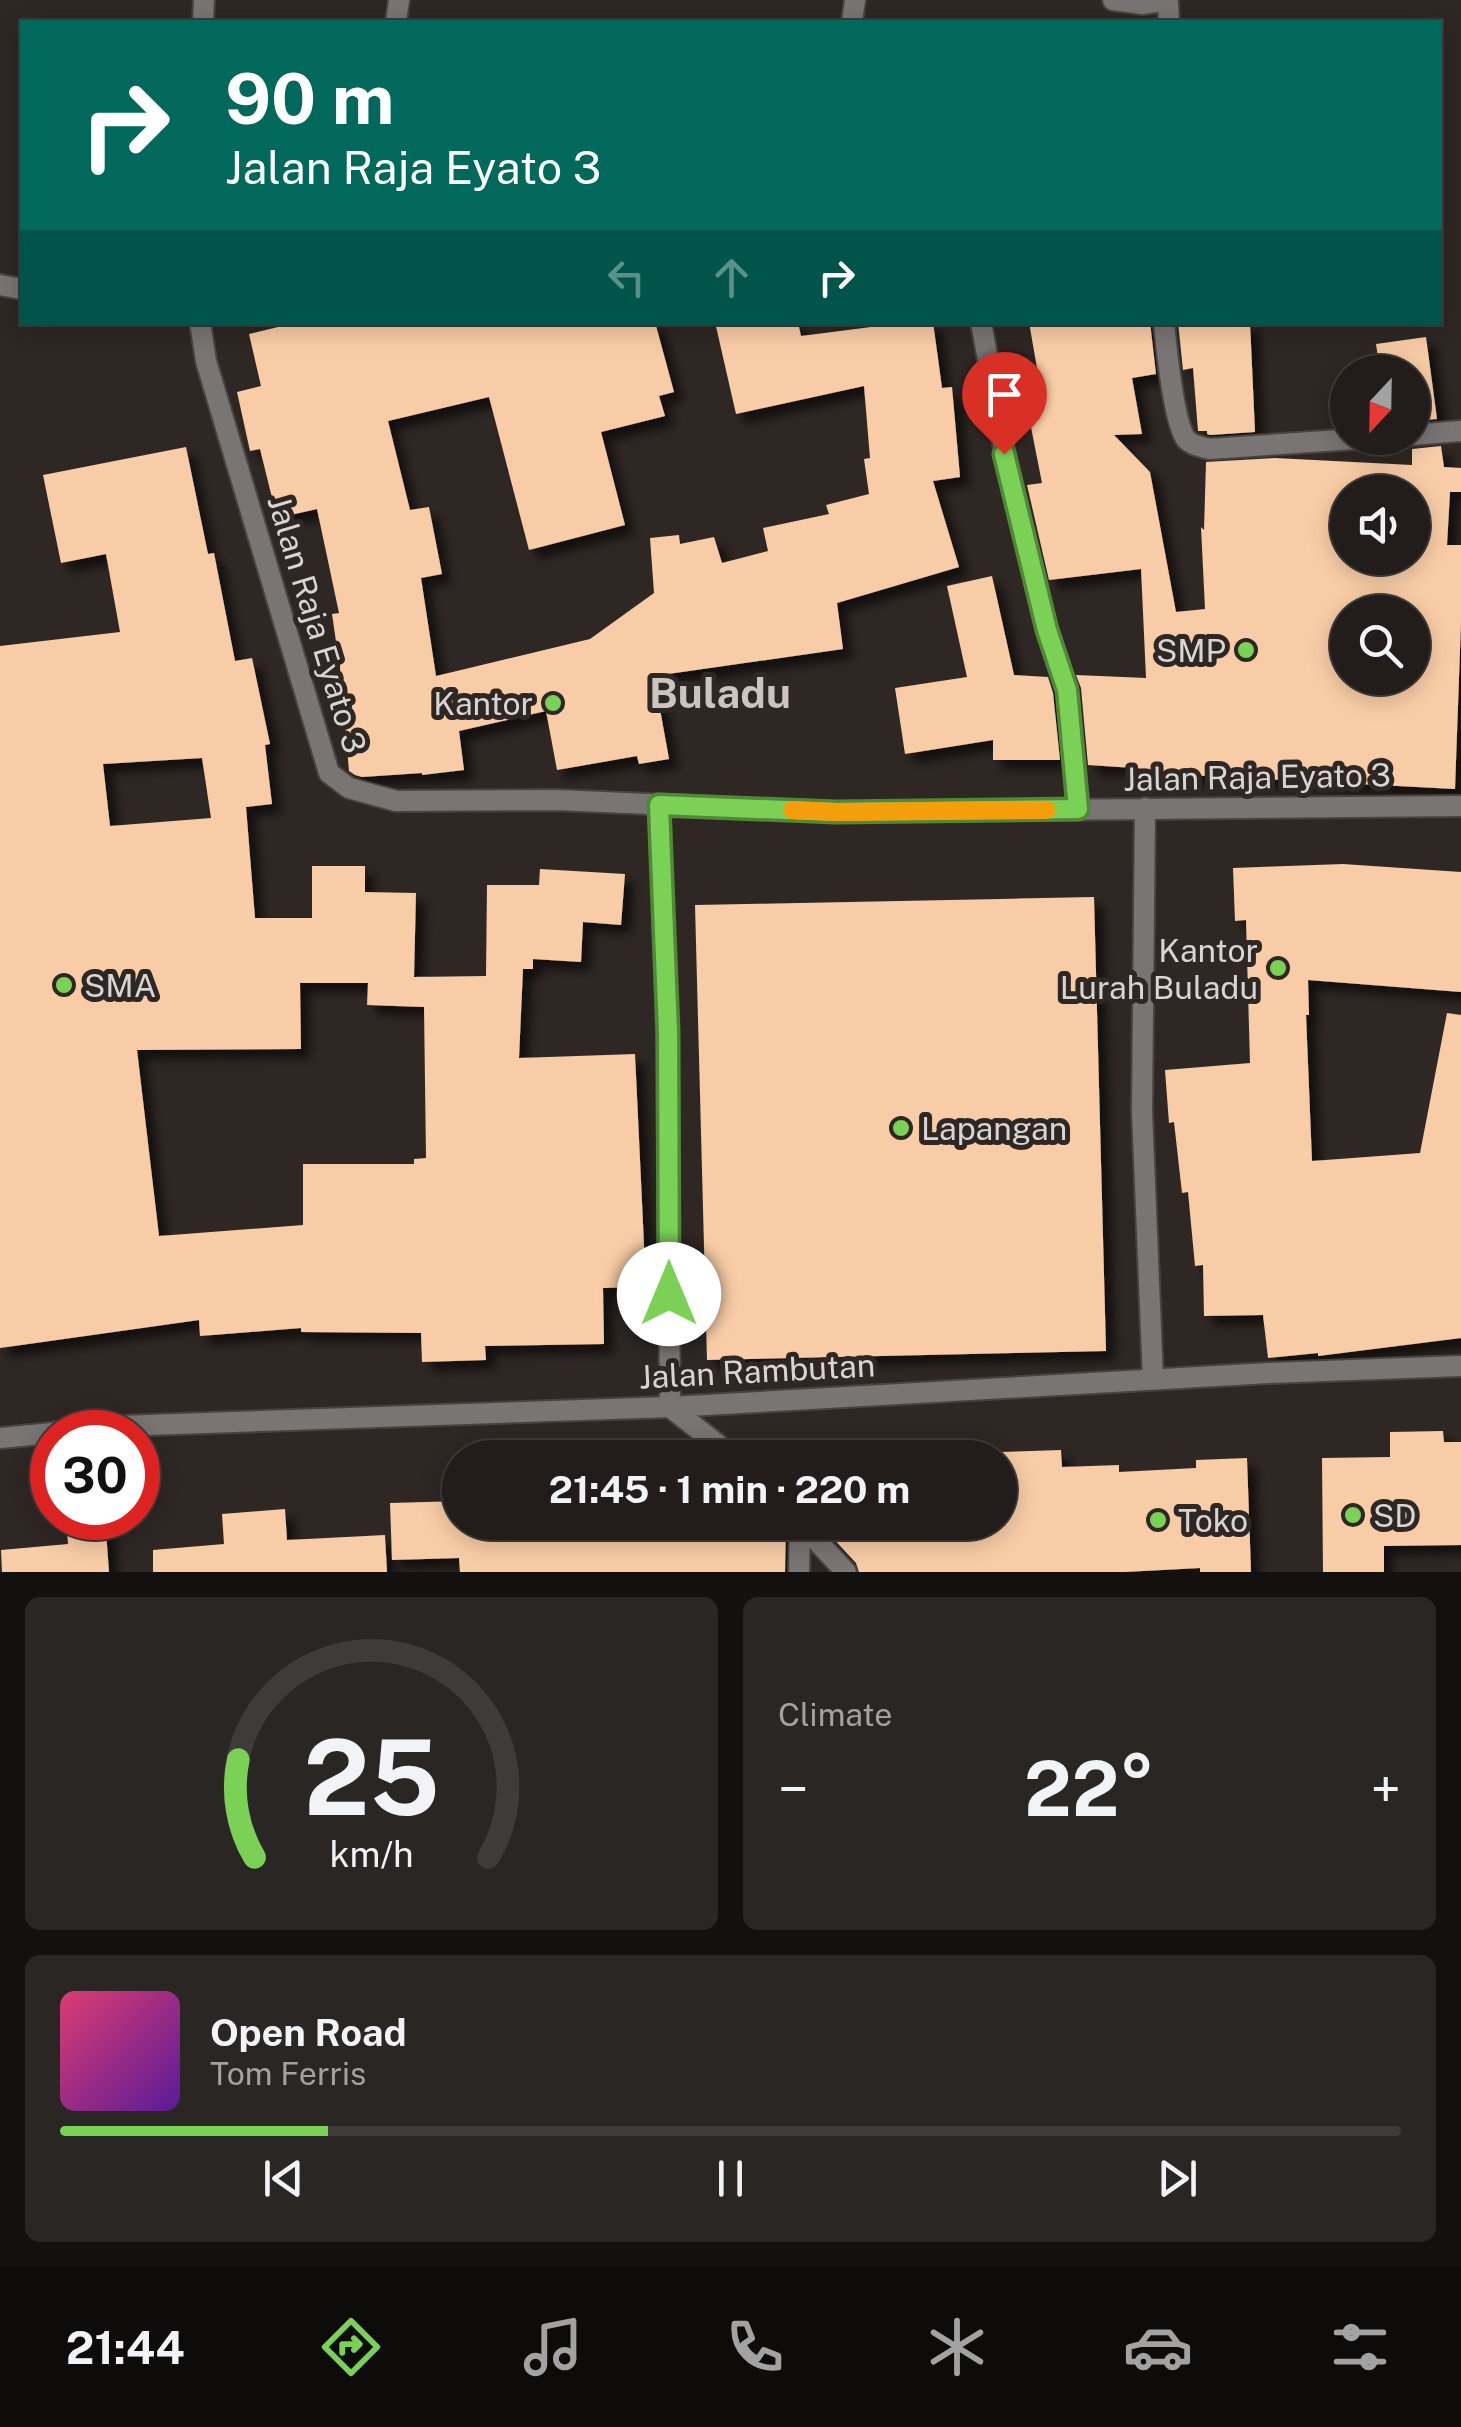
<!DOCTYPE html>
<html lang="en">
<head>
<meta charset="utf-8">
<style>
  body { margin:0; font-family:"Public Sans",sans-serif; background:#2a2624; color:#f1f3f6; height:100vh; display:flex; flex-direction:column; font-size:38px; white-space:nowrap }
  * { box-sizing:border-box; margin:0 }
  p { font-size:32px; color:#a2a2a3 }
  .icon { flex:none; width:55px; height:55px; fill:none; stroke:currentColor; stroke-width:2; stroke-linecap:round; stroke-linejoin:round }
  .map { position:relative; height:1572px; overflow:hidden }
  .drawer { display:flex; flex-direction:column; gap:25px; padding:25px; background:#13100f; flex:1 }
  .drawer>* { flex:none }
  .top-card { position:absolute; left:20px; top:20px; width:1422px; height:305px; border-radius:0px; box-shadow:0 5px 25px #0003,0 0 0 2px #3f3b3a; background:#00695c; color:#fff; overflow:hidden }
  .needle { width:65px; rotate:202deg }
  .controls { position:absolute; left:1330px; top:355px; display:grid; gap:20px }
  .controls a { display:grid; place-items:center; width:100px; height:100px; border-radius:50%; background:#221d1b; box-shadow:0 5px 25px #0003,0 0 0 2px #3f3b3a; font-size:50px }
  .speed { position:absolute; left:30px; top:1410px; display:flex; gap:20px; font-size:50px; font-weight:700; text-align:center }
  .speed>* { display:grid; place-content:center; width:130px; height:130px; border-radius:50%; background:#221d1b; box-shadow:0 5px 25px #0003,0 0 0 2px #3f3b3a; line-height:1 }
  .speed .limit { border:15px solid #d22; background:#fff; color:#111 }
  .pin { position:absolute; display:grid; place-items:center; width:85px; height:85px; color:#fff; margin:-102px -42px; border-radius:50% 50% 50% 0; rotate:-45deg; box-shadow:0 0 10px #0007 }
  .pin .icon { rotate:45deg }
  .me { position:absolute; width:110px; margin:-55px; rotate:0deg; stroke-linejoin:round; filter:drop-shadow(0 0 8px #0008) }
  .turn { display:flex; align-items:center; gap:35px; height:210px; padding:0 40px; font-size:45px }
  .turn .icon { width:130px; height:130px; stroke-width:2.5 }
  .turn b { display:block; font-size:70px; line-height:85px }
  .lanes { display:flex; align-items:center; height:95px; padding:0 40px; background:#0003; justify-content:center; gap:50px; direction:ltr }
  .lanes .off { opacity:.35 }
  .big { font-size:75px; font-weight:700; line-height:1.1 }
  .drawer .card { flex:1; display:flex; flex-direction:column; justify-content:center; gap:15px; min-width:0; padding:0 35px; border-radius:15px; background:#2a2624 }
  .drawer .dial { align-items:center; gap:0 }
  .dial svg { height:260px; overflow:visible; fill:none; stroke:#3f3b3a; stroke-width:7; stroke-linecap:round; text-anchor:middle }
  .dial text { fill:#f1f3f6; stroke:none }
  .song { display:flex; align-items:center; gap:30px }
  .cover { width:120px; height:120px; border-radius:15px; background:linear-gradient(135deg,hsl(340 70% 55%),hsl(270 70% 35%)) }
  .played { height:10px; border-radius:5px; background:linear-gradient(90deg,#7bd156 20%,#3f3b3a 20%) }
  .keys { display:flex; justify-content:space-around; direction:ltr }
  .heat { display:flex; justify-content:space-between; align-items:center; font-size:55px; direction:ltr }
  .drawer .tiles { flex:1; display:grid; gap:25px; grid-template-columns:1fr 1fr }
  .card:last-child { grid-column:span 2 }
  .trip { position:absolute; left:442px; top:1440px; width:575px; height:100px; border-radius:50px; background:#221d1b; box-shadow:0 5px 25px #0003,0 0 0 2px #3f3b3a; font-weight:700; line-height:100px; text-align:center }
  .tabs { display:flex; height:160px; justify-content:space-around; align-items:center; background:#0e0c0b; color:#a2a2a3 }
  .tabs .icon { width:70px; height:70px }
  .tabs .selected { color:#7bd156 }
  .tabs b { font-size:45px; color:#f1f3f6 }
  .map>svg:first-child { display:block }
  .building { fill:#f8cca6; fill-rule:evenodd; filter:url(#shadow) }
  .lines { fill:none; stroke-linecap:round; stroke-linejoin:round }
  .minor-casing { stroke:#494340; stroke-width:24 }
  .tertiary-casing { stroke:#494340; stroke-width:24 }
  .minor { stroke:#7a7575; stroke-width:20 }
  .tertiary { stroke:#7a7575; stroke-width:20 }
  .route-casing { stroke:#508838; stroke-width:25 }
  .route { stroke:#7bd156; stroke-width:18 }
  .slow { stroke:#f59e0b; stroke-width:18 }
  .poi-dot { fill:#7bd156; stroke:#2e2724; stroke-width:4 }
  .labels { text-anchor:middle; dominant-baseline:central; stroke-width:10; stroke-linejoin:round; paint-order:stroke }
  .street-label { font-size:32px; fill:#d9d5d3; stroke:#2e2724 }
  .poi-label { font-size:32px; fill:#d9d5d3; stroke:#2e2724; text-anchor:start }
  .district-label { font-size:42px; font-weight:bold; fill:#cdc4c0; stroke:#2e2724 }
</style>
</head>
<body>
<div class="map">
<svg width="1461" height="1572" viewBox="0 0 1461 1572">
  <defs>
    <filter id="shadow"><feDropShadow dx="9" dy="9" stdDeviation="5" flood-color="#0009"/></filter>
  </defs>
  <rect width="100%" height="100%" fill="#2e2724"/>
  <path class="building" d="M 299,322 L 655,322 L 674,392 L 659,396 L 665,416 L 601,432 L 625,525 L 529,550 L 489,397 L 388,421 L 410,510 L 429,507 L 442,574 L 421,578 L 436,676 L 590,639 L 654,593 L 650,538 L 679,535 L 680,544 L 714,537 L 722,563 L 768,551 L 763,528 L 829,514 L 826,505 L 869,494 L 864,459 L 870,458 L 864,386 L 736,414 L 715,322 L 798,322 L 801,336 L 910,322 L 933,322 L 942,388 L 952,387 L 960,477 L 933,481 L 959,567 L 837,603 L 843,649 L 654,676 L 669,759 L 639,764 L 637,756 L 557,770 L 546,711 L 459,731 L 464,770 L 422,775 L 422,773 L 362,777 L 355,775 L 349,771 L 345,725 L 348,724 L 332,614 L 339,613 L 317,509 L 277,518 L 260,449 L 250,451 L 237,392 L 261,386 L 249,334 Z
    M 1029,322 L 1150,322 L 1156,374 L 1132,378 L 1142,434 L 1114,435 L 1150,472 L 1176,612 L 1205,609 L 1201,527 L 1204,530 L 1206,462 L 1275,458 L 1412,465 L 1412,449 L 1441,446 L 1444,467 L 1461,468 L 1461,492 L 1450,492 L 1447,545 L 1461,545 L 1461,622 L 1455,789 L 1150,773 L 1150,769 L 1088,765 L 1081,688 L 1076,675 L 1146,678 L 1141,569 L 1049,580 L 1027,485 L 1042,483 L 1028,412 L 1044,409 ZM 1348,492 L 1412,492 L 1412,558 L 1348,558 ZM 1348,612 L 1412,612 L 1412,678 L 1348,678 Z
    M 1178,322 L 1250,322 L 1255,432 L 1210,435 L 1207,434 L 1207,431 L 1198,431 L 1193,368 L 1183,370 Z
    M 1426,337 L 1437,419 L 1412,421 L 1412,372 L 1380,372 L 1376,344 Z
    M 186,447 L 208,554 L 214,553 L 235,661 L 252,658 L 270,744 L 265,745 L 272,804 L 246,807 L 255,918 L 312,918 L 312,866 L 365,866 L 365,892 L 416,893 L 414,977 L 486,976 L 487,885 L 539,885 L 540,869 L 625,874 L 621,925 L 583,922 L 581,962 L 533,959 L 533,969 L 523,969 L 519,1058 L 635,1054 L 646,1287 L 603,1288 L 604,1344 L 485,1346 L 486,1360 L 422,1362 L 421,1333 L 301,1332 L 301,1328 L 200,1336 L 199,1320 L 0,1348 L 0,646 L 120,632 L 106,554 L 61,563 L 43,475 ZM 202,758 L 211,818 L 110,826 L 103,764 ZM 300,983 L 368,983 L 367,1005 L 424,1007 L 426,1158 L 414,1159 L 414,1164 L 303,1164 L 303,1225 L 159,1236 L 137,1050 L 301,1049 Z
    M 992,576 L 1014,675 L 1048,677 L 1053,693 L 1060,760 L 993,760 L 993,740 L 905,754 L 895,688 L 967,677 L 947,586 Z
    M 1343,864 L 1461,872 L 1461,992 L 1308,980 L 1309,1015 L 1306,1015 L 1312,1161 L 1420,1153 L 1447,1013 L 1461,1015 L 1461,1338 L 1318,1356 L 1318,1353 L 1268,1358 L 1263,1315 L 1204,1316 L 1203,1265 L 1195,1266 L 1188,1192 L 1182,1193 L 1174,1122 L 1169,1123 L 1165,1070 L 1250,1063 L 1246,920 L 1235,921 L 1233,868 Z
    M 1094,897 L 1106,1351 L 707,1360 L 695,905 Z
    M 1443,1431 L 1444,1442 L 1461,1442 L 1461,1545 L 1384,1546 L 1384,1572 L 1323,1572 L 1322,1458 L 1390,1457 L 1390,1432 Z
    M 1061,1450 L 1062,1467 L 1119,1465 L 1119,1472 L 1196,1468 L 1196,1460 L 1247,1458 L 1251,1572 L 1200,1572 L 1200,1568 L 1124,1572 L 859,1572 L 856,1563 L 818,1522 L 1000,1522 L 1000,1452 Z
    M 460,1501 L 460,1522 L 786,1522 L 785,1572 L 460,1572 L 459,1558 L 392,1560 L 390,1503 Z
    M 285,1509 L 287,1540 L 385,1535 L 387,1572 L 153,1572 L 153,1550 L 224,1544 L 222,1514 Z
    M 66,1518 L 105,1518 L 109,1572 L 2,1572 L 1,1550 L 68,1544 Z"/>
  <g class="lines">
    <defs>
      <path id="minor" d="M 1113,0 L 1142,4 L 1164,1 L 1168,3 L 1169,22
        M 203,22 L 204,0
        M 396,22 L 399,0
        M 852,22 L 855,0
        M 0,285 L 22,289
        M 200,322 L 206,361 L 329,773 L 349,788 L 396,801 L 557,800 L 836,812 L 1461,806
        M 981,322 L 1005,454 L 1047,630 L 1067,690 L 1079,809
        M 1164,322 C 1166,344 1174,427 1187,440 C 1193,446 1202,447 1209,449 L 1370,438
        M 1412,435 L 1461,431
        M 659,805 L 667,1032 L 670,1407 L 716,1443 L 732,1458
        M 1145,808 L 1142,1111 L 1153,1379
        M 799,1522 L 846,1572
        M 799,1572 L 800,1524"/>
      <path id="tertiary" d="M 56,1432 L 119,1426 L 670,1407 L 1269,1373 L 1461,1366
        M 0,1438 L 52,1433"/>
    </defs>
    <use href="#minor" class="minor-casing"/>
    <use href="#tertiary" class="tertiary-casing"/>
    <use href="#minor" class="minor"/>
    <use href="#tertiary" class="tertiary"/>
  </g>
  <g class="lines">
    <defs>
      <path id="route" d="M 669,1294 L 668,1032 L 659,805 L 836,812 L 1078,809 L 1067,690 L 1047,630 L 1004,454"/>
    </defs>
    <use href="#route" class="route-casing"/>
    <use href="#route" class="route"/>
    <path class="slow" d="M 792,810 L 836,812 L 1047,810"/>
  </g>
  <g class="poi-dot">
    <circle cx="1246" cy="650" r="10"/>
    <circle cx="553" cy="703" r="10"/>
    <circle cx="1278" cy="968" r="10"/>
    <circle cx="64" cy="985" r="10"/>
    <circle cx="901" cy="1128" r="10"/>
    <circle cx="1353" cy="1515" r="10"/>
    <circle cx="1158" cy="1520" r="10"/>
  </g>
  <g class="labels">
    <g class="street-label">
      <text transform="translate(317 624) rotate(73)">Jalan Raja Eyato 3</text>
      <text transform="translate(1257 777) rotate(-1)">Jalan Raja Eyato 3</text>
      <text transform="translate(757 1371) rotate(-3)">Jalan Rambutan</text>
    </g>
    <g class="poi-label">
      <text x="1226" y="650" text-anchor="end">SMP</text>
      <text x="533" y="703" text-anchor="end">Kantor</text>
      <text x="1258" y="950" text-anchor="end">Kantor<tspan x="1258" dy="37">Lurah Buladu</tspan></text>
      <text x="84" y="985">SMA</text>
      <text x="921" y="1128">Lapangan</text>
      <text x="1373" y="1515">SD</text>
      <text x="1178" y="1520">Toko</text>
    </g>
    <g class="district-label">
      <text x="720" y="692">Buladu</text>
    </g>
  </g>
</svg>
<div class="controls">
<a><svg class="needle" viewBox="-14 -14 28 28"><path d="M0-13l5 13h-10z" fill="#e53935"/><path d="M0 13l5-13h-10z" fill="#a2a2a3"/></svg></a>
<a><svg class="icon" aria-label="sound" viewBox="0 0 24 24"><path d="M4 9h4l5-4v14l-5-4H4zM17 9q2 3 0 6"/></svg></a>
<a><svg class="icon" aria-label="search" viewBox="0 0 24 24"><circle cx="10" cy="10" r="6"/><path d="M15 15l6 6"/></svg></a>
</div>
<div class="speed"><div class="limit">30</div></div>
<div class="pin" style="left:1004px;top:454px;background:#d93025"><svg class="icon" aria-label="arrive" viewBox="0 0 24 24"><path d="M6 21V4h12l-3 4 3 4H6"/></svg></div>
<svg class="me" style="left:669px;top:1294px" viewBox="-20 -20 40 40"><circle r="19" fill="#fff"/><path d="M0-13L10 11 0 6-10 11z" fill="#7bd156"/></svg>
<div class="trip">21:45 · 1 min · 220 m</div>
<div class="top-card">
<div class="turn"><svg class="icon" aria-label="right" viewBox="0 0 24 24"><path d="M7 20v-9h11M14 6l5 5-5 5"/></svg><div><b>90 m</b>Jalan Raja Eyato 3</div></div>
<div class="lanes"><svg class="icon off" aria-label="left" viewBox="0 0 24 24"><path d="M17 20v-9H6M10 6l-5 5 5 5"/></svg><svg class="icon off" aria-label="ahead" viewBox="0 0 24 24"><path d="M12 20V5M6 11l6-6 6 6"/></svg><svg class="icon" aria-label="right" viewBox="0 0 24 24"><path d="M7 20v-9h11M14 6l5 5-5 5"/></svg></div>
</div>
</div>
<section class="drawer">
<div class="tiles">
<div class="card dial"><svg viewBox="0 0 100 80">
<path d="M14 69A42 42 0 1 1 86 69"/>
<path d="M14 69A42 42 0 0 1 9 39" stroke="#7bd156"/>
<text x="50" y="56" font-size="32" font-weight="700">25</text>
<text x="50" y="72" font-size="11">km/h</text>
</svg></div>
<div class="card"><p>Climate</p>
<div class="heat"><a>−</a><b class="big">22°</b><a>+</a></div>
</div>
<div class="card">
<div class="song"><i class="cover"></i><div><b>Open Road</b><p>Tom Ferris</p></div></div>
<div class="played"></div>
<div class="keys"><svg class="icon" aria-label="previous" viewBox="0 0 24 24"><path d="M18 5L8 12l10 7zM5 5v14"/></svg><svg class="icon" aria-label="pause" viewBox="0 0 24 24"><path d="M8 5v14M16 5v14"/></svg><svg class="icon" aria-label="next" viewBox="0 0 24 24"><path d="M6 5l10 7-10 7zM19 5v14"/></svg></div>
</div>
</div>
</section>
<nav class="tabs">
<b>21:44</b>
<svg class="icon selected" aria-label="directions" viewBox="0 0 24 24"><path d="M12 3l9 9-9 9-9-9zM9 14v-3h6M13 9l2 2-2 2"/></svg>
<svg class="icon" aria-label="music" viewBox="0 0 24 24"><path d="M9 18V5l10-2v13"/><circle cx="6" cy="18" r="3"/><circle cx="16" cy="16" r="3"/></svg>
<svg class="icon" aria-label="phone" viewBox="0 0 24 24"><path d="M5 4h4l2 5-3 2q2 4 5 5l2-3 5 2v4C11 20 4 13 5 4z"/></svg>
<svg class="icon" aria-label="climate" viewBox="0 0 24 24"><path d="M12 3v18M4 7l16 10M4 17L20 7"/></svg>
<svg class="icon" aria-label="car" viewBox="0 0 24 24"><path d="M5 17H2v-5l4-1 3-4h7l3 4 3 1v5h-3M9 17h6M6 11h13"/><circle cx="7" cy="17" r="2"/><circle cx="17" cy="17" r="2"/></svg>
<svg class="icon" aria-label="filters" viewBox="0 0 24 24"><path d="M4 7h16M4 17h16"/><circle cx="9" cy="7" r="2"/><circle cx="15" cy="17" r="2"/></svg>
</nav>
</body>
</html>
